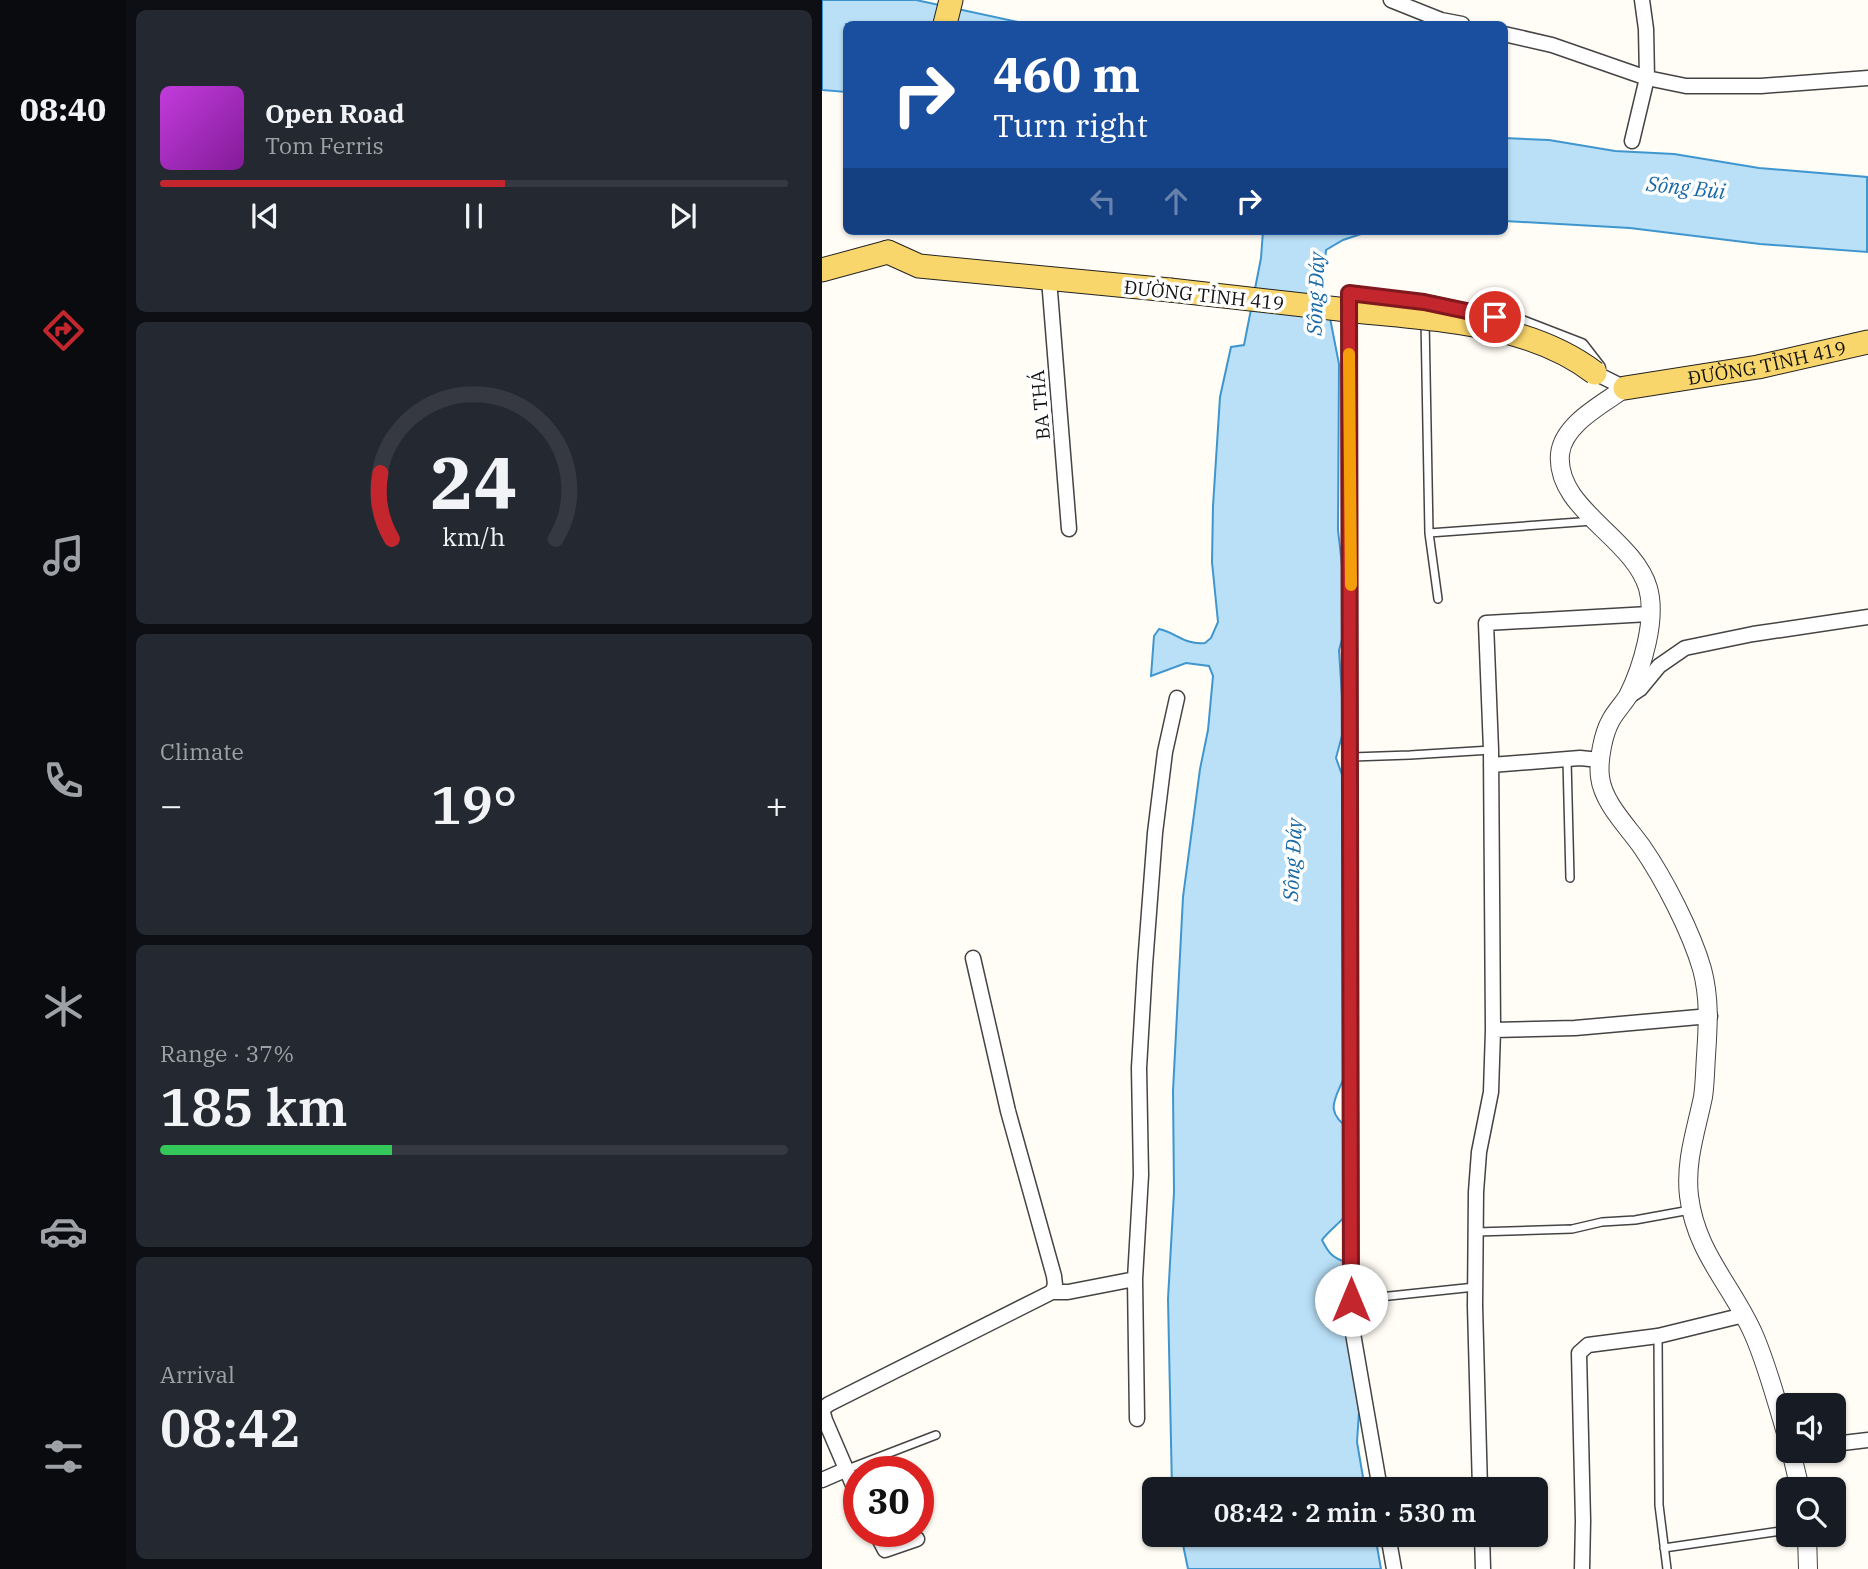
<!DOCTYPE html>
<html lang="en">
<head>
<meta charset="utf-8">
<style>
  body { margin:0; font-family:"IBM Plex Serif",serif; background:#242831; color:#f1f3f6; height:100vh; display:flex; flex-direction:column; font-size:26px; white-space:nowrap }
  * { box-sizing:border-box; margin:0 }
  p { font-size:23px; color:#9ea1a6 }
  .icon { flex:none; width:38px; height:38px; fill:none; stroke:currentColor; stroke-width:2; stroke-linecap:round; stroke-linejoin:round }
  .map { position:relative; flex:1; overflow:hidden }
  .drawer { display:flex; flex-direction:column; gap:10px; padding:10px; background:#0d0f14; width:696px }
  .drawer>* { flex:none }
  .banner { position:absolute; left:21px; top:21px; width:665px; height:214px; border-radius:10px; box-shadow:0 2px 5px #0004; background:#1a4fa0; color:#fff; overflow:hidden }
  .tools { position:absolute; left:954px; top:1393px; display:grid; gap:14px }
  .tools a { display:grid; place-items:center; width:70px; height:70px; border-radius:10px; background:#171b24; box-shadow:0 2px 5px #0004; font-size:35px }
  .speed { position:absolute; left:21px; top:1456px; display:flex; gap:14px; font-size:35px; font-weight:700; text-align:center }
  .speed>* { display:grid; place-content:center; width:91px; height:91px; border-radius:50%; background:#171b24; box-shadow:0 2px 5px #0004; line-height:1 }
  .speed .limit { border:10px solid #d22; background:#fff; color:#111 }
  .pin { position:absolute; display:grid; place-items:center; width:60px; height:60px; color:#fff; margin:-30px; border:4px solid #fff; border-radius:50%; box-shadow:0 2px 7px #0007 }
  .me { position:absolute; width:77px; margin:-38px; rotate:0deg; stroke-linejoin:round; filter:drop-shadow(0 0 5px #0008) }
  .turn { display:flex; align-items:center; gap:24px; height:147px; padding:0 35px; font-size:32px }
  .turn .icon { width:91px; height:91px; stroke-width:2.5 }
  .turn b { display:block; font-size:49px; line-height:60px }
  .lanes { display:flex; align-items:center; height:66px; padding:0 35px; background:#0003; justify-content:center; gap:35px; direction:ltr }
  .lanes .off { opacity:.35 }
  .big { font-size:52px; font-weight:600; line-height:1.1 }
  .drawer .card { flex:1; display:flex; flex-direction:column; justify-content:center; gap:10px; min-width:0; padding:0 24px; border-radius:10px; background:#242831 }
  .drawer .dial { align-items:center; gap:0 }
  .dial svg { height:182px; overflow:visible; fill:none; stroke:#363941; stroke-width:7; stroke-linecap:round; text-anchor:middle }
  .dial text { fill:#f1f3f6; stroke:none }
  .song { display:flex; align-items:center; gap:21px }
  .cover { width:84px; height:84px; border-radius:10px; background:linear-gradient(135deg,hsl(290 70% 55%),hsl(290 70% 35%)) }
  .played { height:7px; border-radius:4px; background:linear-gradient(90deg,#c4262e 55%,#363941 55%) }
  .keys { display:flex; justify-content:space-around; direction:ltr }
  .heat { display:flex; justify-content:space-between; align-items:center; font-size:38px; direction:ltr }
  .charge { height:10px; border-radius:5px; background:linear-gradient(90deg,#34c759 37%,#363941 0) }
  .trip { position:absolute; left:320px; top:1477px; width:406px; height:70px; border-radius:10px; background:#171b24; box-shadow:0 2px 5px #0004; font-weight:600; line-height:70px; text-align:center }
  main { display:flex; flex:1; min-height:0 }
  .menu { display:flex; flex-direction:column; width:126px; justify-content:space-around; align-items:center; background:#090b0e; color:#9ea1a6 }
  .menu .icon { width:49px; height:49px }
  .menu .current { color:#c4262e }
  .menu b { font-size:32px; color:#f1f3f6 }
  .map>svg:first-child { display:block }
  .water { fill:#b9e0f7; stroke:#3f96cf; stroke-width:2 }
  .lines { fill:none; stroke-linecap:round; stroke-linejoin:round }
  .service-casing { stroke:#444; stroke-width:10 }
  .minor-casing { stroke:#444; stroke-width:17 }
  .tertiary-casing { stroke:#444; stroke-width:20 }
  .primary-casing { stroke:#222; stroke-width:25 }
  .service { stroke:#fff; stroke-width:7 }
  .minor { stroke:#fff; stroke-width:14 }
  .tertiary { stroke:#fff; stroke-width:18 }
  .primary { stroke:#f9d66b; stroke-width:23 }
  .primary-bridge-casing { stroke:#222; stroke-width:25; stroke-linecap:butt }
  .primary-bridge { stroke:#f9d66b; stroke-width:23 }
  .route-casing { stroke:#7f191e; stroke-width:18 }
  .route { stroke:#c4262e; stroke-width:12 }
  .slow { stroke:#f59e0b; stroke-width:12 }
  .labels { text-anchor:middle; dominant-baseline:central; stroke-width:7; stroke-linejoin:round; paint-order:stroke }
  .street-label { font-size:19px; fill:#111; stroke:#fff }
  .water-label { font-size:21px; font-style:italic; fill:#1768a6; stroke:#fff }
</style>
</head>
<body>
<main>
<nav class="menu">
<b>08:40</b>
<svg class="icon current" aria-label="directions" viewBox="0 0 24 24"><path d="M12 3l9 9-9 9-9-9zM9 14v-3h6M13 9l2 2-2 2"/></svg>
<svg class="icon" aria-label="music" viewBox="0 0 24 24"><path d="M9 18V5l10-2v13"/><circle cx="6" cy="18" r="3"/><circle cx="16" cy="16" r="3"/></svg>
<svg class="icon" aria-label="phone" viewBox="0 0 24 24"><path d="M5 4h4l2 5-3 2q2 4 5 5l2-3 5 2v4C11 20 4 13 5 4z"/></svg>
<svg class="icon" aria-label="climate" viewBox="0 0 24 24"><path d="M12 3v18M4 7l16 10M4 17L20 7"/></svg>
<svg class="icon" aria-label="car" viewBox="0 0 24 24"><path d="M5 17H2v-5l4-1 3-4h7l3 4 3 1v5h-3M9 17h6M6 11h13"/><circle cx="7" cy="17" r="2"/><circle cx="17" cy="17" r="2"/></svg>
<svg class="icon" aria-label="filters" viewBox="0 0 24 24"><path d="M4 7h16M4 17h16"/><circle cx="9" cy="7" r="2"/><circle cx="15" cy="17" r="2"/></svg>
</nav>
<section class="drawer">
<div class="card">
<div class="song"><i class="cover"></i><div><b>Open Road</b><p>Tom Ferris</p></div></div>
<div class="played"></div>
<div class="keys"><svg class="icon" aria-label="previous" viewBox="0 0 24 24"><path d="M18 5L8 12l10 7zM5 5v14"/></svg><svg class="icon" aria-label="pause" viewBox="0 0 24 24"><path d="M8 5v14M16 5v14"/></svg><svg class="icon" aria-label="next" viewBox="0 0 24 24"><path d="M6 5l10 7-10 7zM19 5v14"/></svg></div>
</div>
<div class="card dial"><svg viewBox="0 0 100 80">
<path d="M14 69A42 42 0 1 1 86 69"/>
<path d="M14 69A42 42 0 0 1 9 40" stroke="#c4262e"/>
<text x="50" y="56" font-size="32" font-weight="700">24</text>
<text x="50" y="72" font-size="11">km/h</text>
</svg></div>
<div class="card"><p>Climate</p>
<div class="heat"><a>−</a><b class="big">19°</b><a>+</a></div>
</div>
<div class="card"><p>Range · 37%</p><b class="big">185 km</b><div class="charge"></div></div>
<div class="card"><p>Arrival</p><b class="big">08:42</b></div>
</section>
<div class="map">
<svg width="1046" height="1569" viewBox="0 0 1046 1569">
  <rect width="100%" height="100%" fill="#fffdf5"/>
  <path class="water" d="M 0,0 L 94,0 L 205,24 L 24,24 L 24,92 L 0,90 Z
    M 682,138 L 727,140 L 793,151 L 852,154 L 937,168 L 1045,177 L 1045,252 L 938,244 L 808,228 L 683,221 Z
    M 441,231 L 548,231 L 521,240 L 504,250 L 501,282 L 517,364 L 516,530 L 526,618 L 517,650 L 522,728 L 514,758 L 523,783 L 523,1074 C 516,1097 499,1110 528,1129 L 526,1212 C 519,1223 508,1229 500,1240 C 506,1252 510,1258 524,1262 L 524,1301 L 537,1412 L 535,1442 L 543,1489 L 350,1489 L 346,1299 L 352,1192 L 351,1091 L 361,897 L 378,769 L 386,730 L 391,676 L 387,666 L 364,663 L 329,676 L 332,636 L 337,629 C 355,633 362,645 383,643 L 389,638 L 396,622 L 390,562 L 391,506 L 398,397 L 409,347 L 422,345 L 439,258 Z
    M 359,1535 L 553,1535 L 559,1569 L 366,1569 Z"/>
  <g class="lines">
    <defs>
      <path id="service" d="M 603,320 L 607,533 L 616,599
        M 607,533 L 771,521
        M 530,757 L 588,755 L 669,750
        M 745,760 L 748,878
        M 654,1232 L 750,1229 L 780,1222 L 813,1220 L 868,1210
        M 529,1300 L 653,1287
        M 836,1336 L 837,1505 L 845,1569
        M 23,1470 L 114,1435
        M 842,1548 L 966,1530"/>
      <path id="minor" d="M 569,0 L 619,20 L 640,24
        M 682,34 L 730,45 L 825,78 L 864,86 L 939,86 L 1046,78
        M 810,141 L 825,78 L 824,29 L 820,0
        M 227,279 L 247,529
        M 773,373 L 803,388
        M 806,697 L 818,689 L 837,666 L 863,648 L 931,634 L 1046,617
        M 669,765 L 758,758 L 778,760
        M 151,958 L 186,1111 L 232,1276 L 233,1285 L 230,1292
        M 671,1030 L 753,1028 L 888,1016
        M 313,1279 L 315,1419
        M 1012,1444 L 1046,1440
        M 0,1480 L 23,1470
        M 558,1489 L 529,1322 L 527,294 L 602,302 L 697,322 L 759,346 L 776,368
        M 658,1489 L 653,1306 L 654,1192 L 657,1152 L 669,1092 L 671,1030 L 669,750 L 664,623 L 827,614
        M 37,1499 L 3,1420 L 0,1409 L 7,1404 L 230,1292 L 246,1292 L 313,1279 L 319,1175 L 317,1068 L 323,965 L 333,833 L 343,752 L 355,698
        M 53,1531 L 63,1550 L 95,1539
        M 566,1535 L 572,1569
        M 660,1535 L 661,1569
        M 760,1569 L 761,1521 L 757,1353 L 766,1345 L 836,1336 L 922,1315"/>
      <path id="tertiary" d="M 803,388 C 781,404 741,424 738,454 C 733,509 811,537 826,588 C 835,619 820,668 806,696 C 801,704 794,711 789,720 C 781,734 776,761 778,777 C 781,803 806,827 820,847 C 842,879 869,931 880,969 C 888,999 886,1026 884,1056 C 883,1070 883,1084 881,1097 C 874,1131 863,1161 867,1196 C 874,1253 909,1284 931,1333 C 945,1364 956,1406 966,1440
        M 969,1451 L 978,1489
        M 985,1535 L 986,1569"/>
      <g id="primary">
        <path d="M 123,24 L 129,0"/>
        <path d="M 66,252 L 97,266 L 348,290"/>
        <path d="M 0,270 L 66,252"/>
        <path id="s1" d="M 803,388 L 936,367 L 1046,342"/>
      </g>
    </defs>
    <use href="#service" class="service-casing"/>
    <use href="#minor" class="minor-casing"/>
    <use href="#tertiary" class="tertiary-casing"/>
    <use href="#primary" class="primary-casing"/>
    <use href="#service" class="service"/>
    <use href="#minor" class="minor"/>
    <use href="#tertiary" class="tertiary"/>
    <use href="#primary" class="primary"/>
    <defs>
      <path id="primary-bridge" d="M 348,290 C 410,297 472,304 534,311 C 615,320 706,322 773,373"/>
    </defs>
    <use href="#primary-bridge" class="primary-bridge-casing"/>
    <use href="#primary-bridge" class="primary-bridge"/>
  </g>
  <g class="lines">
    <defs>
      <path id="route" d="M 529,1300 L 527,293 L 602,302 L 673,317"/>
    </defs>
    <use href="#route" class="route-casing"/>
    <use href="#route" class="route"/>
    <path class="slow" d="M 527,354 L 529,585"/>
  </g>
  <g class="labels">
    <g class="street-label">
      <text transform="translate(382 295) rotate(6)">ĐƯỜNG TỈNH 419</text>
      <text stroke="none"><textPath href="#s1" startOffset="144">ĐƯỜNG TỈNH 419</textPath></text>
      <text transform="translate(218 405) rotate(-95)">BA THÁ</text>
    </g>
    <g class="water-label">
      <text transform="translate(864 187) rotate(6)">Sông Bùi</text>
      <text transform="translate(493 294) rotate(-88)">Sông Đáy</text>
      <text transform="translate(470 860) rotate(-87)">Sông Đáy</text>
    </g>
  </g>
</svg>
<div class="tools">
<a><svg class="icon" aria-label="sound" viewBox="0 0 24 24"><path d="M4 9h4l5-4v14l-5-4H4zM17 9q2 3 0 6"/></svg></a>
<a><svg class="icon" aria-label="search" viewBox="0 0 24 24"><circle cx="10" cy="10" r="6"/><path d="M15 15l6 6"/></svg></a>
</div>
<div class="speed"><div class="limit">30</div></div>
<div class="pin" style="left:673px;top:317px;background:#d93025"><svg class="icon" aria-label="arrive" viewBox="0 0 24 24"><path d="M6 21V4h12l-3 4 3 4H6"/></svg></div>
<svg class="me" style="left:529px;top:1300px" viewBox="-20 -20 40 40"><circle r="19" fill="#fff"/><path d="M0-13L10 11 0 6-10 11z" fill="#c4262e"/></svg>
<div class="trip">08:42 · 2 min · 530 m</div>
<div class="banner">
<div class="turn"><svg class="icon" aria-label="right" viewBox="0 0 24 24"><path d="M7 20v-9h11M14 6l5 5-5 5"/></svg><div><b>460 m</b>Turn right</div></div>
<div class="lanes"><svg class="icon off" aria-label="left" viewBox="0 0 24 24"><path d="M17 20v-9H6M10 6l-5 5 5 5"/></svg><svg class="icon off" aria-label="ahead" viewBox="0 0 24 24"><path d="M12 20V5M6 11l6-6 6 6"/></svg><svg class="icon" aria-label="right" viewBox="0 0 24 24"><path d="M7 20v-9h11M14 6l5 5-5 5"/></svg></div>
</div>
</div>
</main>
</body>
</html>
